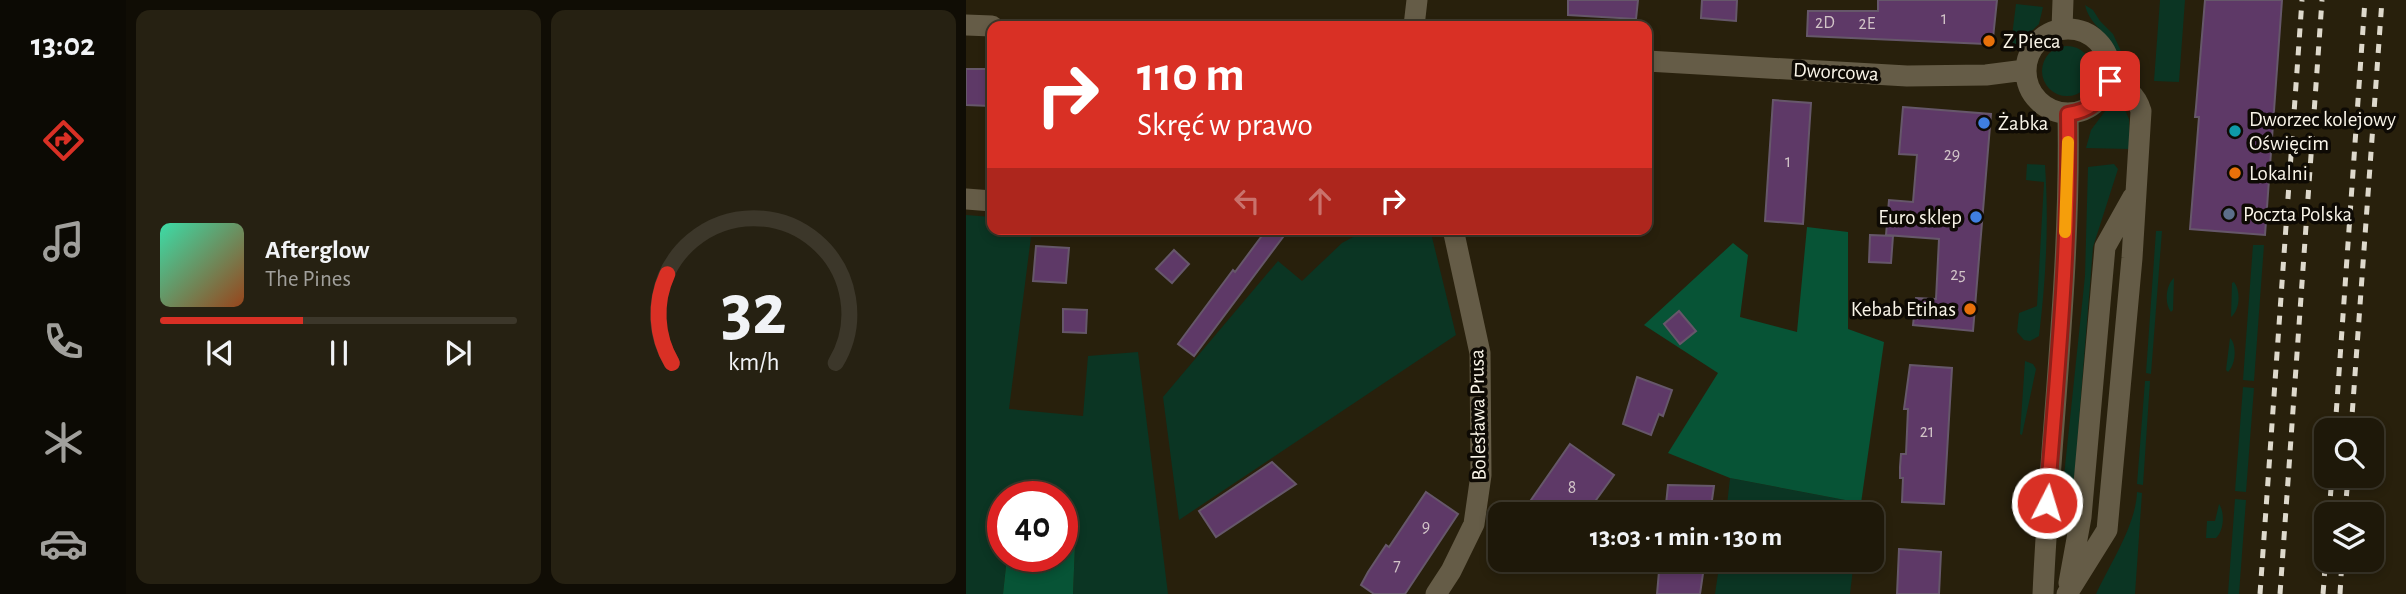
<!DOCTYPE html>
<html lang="pl">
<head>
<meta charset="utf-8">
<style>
  body { margin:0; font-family:"Alegreya Sans",sans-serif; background:#262112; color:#f1f3f6; height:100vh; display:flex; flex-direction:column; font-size:26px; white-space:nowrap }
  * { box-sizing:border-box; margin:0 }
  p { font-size:23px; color:#a1a09c }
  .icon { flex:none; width:38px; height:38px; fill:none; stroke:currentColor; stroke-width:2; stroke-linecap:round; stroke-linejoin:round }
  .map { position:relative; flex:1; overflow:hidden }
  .drawer { display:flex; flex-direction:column; gap:10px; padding:10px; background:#100d05; width:840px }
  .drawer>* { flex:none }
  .hud { position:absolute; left:21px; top:21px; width:665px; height:214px; border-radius:14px; box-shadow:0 4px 10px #0003,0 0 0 2px #3c372a; background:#d93025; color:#fff; overflow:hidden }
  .controls { position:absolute; left:1348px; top:418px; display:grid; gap:14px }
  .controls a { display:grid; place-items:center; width:70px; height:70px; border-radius:14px; background:#1e1809; box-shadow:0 4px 10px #0003,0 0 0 2px #3c372a; font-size:35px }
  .speed { position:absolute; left:21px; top:481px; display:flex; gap:14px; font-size:35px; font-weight:700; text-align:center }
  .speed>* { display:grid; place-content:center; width:91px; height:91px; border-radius:50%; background:#1e1809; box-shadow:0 4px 10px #0003,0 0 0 2px #3c372a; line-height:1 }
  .speed .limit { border:10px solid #d22; background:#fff; color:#111 }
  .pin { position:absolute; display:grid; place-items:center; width:60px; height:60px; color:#fff; margin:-30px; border-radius:14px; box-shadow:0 4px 10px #0006 }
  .me { position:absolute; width:77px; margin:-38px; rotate:5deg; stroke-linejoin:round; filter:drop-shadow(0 0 5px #0008) }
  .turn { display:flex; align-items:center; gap:24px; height:147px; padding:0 35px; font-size:32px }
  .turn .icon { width:91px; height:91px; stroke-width:2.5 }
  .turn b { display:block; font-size:49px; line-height:60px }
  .lanes { display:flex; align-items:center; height:66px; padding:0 35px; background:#0003; justify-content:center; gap:35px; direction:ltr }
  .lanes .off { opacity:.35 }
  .drawer .card { flex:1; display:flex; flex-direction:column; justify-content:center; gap:10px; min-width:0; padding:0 24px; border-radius:14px; background:#262112 }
  .drawer .dial { align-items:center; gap:0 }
  .dial svg { height:182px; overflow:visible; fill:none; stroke:#3c372a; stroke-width:7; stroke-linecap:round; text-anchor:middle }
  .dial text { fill:#f1f3f6; stroke:none }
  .song { display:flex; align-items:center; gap:21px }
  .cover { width:84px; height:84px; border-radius:10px; background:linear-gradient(135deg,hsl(160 70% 55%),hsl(20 70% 35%)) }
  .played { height:7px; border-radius:4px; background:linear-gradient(90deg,#d93025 40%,#3c372a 40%) }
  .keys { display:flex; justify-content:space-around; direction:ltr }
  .drawer .tiles { flex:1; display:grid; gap:10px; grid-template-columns:repeat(2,1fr) }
  .trip { position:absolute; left:522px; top:502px; width:396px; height:70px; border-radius:14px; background:#1e1809; box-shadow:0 4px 10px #0003,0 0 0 2px #3c372a; font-weight:700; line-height:70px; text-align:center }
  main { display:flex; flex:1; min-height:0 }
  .tabs { display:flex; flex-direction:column; width:126px; justify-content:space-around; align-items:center; background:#0c0a04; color:#a1a09c }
  .tabs .icon { width:49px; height:49px }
  .tabs .current { color:#d93025 }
  .tabs b { font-size:32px; color:#f1f3f6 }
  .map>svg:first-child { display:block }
  .green { fill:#0b3523 }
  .forest { fill:#075436 }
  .building { fill:#5e3967; stroke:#66576a; stroke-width:2 }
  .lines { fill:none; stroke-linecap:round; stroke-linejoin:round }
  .minor { stroke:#655c47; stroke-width:21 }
  .rail { stroke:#ded9cc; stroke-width:5; stroke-dasharray:9 9; stroke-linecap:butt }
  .route-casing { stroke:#8d1f18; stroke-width:18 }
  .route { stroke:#d93025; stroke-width:12 }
  .slow { stroke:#f59e0b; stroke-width:12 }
  .food-dot { fill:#e8710a; stroke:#0e0a04; stroke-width:2.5 }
  .shop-dot { fill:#3f7fe0; stroke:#0e0a04; stroke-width:2.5 }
  .culture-dot { fill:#0f9aa8; stroke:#0e0a04; stroke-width:2.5 }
  .service-dot { fill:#5c6f8a; stroke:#0e0a04; stroke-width:2.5 }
  .labels { text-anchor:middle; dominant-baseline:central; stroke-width:7; stroke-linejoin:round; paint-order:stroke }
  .number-label { font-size:18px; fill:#d2c5c8 }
  .poi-label { font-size:21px; fill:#f9f4e8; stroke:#0e0a04; text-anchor:start }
  .street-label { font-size:21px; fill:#f9f4e8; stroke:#0e0a04 }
</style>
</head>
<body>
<main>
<nav class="tabs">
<b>13:02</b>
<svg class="icon current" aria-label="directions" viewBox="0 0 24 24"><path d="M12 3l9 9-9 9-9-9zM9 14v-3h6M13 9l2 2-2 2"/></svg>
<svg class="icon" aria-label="music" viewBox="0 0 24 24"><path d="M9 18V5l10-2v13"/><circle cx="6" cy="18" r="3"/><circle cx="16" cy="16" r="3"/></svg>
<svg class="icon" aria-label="phone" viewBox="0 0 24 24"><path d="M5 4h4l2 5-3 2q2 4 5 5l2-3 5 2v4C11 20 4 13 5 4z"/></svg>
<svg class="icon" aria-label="climate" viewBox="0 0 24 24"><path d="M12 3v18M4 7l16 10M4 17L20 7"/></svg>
<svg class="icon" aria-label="car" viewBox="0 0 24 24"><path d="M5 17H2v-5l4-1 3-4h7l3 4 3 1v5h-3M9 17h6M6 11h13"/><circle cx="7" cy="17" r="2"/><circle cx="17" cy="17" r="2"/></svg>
</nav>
<section class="drawer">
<div class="tiles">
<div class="card">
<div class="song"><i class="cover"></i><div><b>Afterglow</b><p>The Pines</p></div></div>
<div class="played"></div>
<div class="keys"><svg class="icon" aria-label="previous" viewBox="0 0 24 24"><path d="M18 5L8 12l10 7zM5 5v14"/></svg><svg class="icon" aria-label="pause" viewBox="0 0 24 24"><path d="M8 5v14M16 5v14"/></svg><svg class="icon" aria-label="next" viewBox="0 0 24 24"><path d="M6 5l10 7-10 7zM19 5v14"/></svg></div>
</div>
<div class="card dial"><svg viewBox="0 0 100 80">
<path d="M14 69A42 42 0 1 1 86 69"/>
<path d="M14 69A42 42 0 0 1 12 30" stroke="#d93025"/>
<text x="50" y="56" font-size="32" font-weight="700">32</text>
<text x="50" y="72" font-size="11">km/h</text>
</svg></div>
</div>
</section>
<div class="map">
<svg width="1440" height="594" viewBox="0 0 1440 594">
  <rect width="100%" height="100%" fill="#28200c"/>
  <path class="green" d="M 1194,0 L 1219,0 L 1213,82 L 1188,81 Z
    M 1050,4 L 1077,7 L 1073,24 L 1044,52 Z
    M 1119,5 L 1127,10 L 1134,21 L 1147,34 L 1169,81 L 1167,83 C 1151,68 1157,64 1148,48 C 1140,31 1123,24 1119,5 Z
    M1076 71a25 25 0 1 1 50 0a25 25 0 1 1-50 0Z
    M 1152,94 L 1163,119 L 1164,149 L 1120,148 L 1125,130 Z
    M 1061,164 L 1079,165 C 1083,223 1080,278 1073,336 L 1064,341 L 1058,340 L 1051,332 L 1053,313 L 1071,306 L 1078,182 L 1060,180 Z
    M 1148,164 L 1152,169 L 1127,247 L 1107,495 L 1098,476 L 1119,276 L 1122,167 Z
    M 0,215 L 26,217 L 26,229 L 66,229 L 43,409 L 117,416 L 122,356 L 172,352 L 202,594 L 107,594 L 110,519 L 96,518 L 96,497 L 37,497 L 37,556 L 41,557 L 37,594 L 0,594 Z
    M 402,229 L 464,229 L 490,335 L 213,520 L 197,397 L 312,261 L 336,281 L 376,243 Z
    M 1190,231 L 1196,231 L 1185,374 L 1180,373 Z
    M 1287,245 L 1298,245 L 1288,381 L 1277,380 Z
    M 1208,278 L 1207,310 L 1205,312 C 1198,304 1200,284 1208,278 Z
    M 1268,282 C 1275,291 1274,310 1265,317 L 1266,283 Z
    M 1264,338 C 1271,344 1270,365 1262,372 L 1260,370 Z
    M 1059,361 L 1067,364 L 1070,369 L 1056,435 L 1054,434 Z
    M 1179,381 L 1184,381 L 1177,485 L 1171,484 Z
    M 1277,387 L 1288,388 L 1280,492 L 1269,491 Z
    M 764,478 L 895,503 L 894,514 L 760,514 Z
    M 1171,492 L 1176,493 L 1169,594 L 1130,594 C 1144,564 1170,525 1171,492 Z
    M 1269,499 L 1280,500 L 1273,594 L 1262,594 Z
    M 1253,504 C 1259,512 1258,531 1250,538 L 1240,538 L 1241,521 L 1249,521 Z
    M 754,560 L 888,560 L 884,594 L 749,594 Z"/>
  <path class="forest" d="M 841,227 L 882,232 L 882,329 L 918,342 L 895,503 L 764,478 L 702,453 L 752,373 L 678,325 L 767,243 L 782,255 L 774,317 L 831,332 Z
    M 96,518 L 110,519 L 107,594 L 37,594 L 41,557 L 96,556 Z"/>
  <path class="building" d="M 602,0 L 672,0 L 670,19 L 602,15 Z
    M 736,0 L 771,0 L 770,21 L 735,18 Z
    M 912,0 L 1031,0 L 1027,38 L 1020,44 L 841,36 L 842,11 L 912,11 Z
    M 1239,0 L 1316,0 L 1299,235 L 1224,229 L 1233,117 L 1229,117 L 1230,107 Z
    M 0,69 L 22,69 L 22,81 L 25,81 L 24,106 L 0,105 Z
    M 807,100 L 845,103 L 837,224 L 799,221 Z
    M 937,107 L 1025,114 L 1007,331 L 947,325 L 950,298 L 970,299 L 973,239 L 920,235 L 923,200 L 947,202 L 951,155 L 933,154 Z
    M 301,229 L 323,229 L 228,356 L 212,344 L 267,270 L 269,272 Z
    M 904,235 L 927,236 L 925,263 L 903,262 Z
    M 70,246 L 103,248 L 100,283 L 67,281 Z
    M 208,250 L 223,264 L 206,283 L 190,269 Z
    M 97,309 L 121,310 L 120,333 L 97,332 Z
    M 713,311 L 730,331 L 714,344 L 698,324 Z
    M 944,365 L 986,368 L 978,504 L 936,502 L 937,478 L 934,478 L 934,467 L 935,454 L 940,454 L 942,409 L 938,409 Z
    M 671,377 L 706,390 L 697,416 L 693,414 L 685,435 L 657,424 Z
    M 604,444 L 648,475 L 620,514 L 585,514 L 565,500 Z
    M 306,462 L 330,484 L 250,537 L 233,511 Z
    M 702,485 L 748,486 L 744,514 L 699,514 Z
    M 460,492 L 492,514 L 439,594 L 408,594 L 395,585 L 402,572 L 420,545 L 423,547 Z
    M 933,549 L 975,552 L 973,594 L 931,594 Z
    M 694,560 L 739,560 L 734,594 L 691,594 Z"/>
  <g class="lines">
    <path class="minor" d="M 0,25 L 26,26
      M 448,26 L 451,0
      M1060 71a42 42 0 1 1 84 0a42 42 0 1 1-84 0Z
      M 1096,29 L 1097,0
      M 681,61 L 941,76 L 1020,75 L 1059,70
      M 0,199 L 26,201
      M 1103,583 L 1115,517 L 1139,247 L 1167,197
      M 470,594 L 485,571 L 508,524 L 515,475 L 514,353 L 487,229
      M 1077,594 C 1084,434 1105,274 1102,114
      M 1101,594 L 1141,530 L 1166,258 L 1175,111 C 1170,94 1159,87 1144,81"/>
    <path class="rail" d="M 1369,430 L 1399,0
      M 1385,430 L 1416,0
      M 1363,514 L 1366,476
      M 1379,514 L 1382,476
      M 1294,594 L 1336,0
      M 1314,594 L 1356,0
      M 1357,594 L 1360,556
      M 1374,594 L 1376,560"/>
  </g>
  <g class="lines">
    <defs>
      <path id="route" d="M 1081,503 C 1091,374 1104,244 1102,114 C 1123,111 1136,101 1144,81"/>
    </defs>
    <use href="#route" class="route-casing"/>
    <use href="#route" class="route"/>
    <path class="slow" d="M 1099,232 L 1102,142"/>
  </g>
  <g class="food-dot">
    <circle cx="1023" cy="41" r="7"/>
    <circle cx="1269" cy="173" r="7"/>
    <circle cx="1004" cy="309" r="7"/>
  </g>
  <g class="shop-dot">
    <circle cx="1018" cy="123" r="7"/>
    <circle cx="1010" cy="217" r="7"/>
  </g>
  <circle class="culture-dot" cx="1269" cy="131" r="7"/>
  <circle class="service-dot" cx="1263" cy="214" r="7"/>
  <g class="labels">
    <g class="number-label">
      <text x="978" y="19">1</text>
      <text x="859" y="23">2D</text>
      <text x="901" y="24">2E</text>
      <text x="986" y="155">29</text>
      <text x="822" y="162">1</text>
      <text x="992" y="275">25</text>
      <text x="961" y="432">21</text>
      <text x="606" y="488">8</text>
      <text x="460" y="527">9</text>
      <text x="431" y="566">7</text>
    </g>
    <g class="poi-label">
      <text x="1037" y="41">Z Pieca</text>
      <text x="1283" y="119">Dworzec kolejowy<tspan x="1283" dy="24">Oświęcim</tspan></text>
      <text x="1032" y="123">Żabka</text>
      <text x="1283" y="173">Lokalni</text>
      <text x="1277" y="214">Poczta Polska</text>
      <text x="996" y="217" text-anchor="end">Euro sklep</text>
      <text x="990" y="309" text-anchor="end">Kebab Etihas</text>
    </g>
    <g class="street-label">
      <text transform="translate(870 72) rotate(3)">Dworcowa</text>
      <text transform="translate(512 415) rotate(-91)">Bolesława Prusa</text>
    </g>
  </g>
</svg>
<div class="controls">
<a><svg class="icon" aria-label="search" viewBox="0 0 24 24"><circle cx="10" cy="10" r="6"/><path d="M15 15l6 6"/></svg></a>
<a><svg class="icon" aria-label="layers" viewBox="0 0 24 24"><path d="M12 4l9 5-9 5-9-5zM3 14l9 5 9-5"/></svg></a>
</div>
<div class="speed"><div class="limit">40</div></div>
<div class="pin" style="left:1144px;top:81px;background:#d93025"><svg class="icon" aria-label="arrive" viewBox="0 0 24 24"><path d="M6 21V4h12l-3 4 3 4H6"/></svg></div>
<svg class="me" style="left:1081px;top:503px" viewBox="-20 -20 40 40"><circle r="17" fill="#d93025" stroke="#fff" stroke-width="3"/><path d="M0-11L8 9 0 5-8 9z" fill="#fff"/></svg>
<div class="trip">13:03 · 1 min · 130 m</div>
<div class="hud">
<div class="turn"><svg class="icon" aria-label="right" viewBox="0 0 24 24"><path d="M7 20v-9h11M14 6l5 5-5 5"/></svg><div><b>110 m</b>Skręć w prawo</div></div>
<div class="lanes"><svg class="icon off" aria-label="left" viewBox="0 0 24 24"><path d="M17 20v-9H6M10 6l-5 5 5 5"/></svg><svg class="icon off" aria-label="ahead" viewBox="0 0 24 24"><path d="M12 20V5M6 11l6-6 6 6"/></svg><svg class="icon" aria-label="right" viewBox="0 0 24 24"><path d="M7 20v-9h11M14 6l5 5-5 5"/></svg></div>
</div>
</div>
</main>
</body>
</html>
